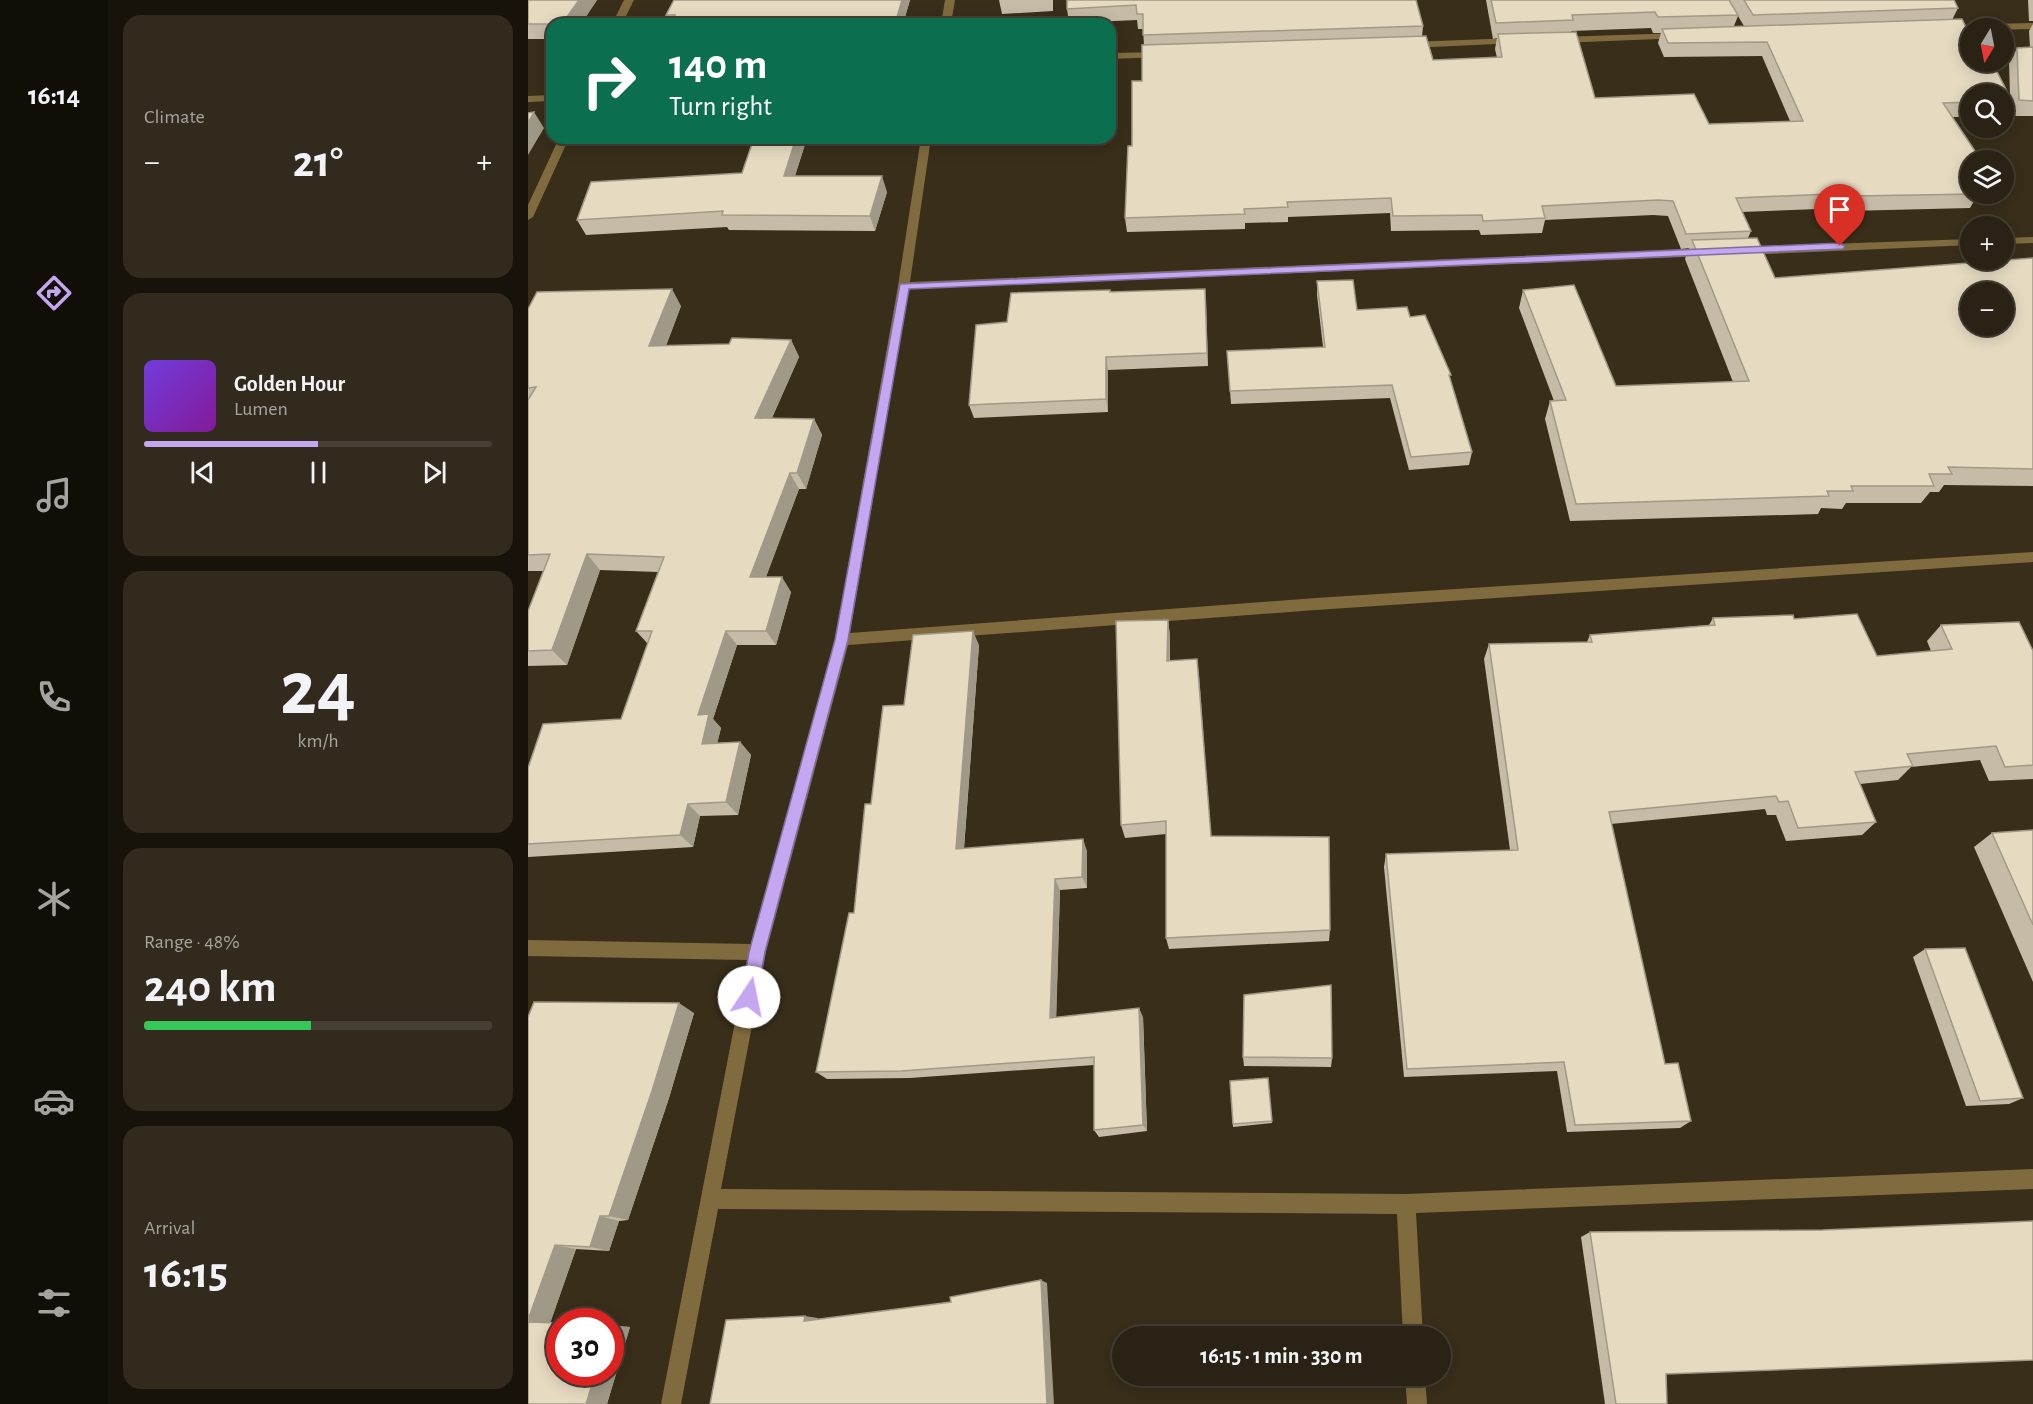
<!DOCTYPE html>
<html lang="en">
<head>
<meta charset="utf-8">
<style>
  body { margin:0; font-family:"Alegreya Sans",sans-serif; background:#322a1d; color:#f1f3f6; height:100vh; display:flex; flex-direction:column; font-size:22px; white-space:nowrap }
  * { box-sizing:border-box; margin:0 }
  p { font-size:20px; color:#a5a4a0 }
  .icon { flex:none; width:33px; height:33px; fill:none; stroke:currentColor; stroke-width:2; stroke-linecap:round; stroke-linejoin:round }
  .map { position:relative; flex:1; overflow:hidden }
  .sheet { display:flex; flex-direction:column; gap:15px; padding:15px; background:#17130b; width:420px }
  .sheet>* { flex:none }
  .banner { position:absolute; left:18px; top:18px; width:570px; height:126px; border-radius:18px; box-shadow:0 3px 15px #0003,0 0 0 2px #463f34; background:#0b6e4f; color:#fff; overflow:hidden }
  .needle { width:39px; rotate:190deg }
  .controls { position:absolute; left:1432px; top:18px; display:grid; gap:12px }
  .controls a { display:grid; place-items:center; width:54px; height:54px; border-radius:50%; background:#2a2214; box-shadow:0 3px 15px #0003,0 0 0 2px #463f34; font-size:30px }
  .speed { position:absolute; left:18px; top:1308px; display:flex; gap:12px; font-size:30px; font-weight:700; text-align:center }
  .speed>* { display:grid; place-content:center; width:78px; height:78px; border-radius:50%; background:#2a2214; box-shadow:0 3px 15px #0003,0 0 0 2px #463f34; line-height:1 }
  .speed .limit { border:9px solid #d22; background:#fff; color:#111 }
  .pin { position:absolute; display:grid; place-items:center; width:51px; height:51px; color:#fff; margin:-62px -26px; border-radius:50% 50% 50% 0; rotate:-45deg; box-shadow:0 0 6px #0007 }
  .pin .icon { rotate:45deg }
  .me { position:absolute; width:66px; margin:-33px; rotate:11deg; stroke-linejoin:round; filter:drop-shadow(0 0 4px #0008) }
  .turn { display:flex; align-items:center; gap:21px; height:126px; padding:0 24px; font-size:27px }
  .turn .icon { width:78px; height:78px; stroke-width:2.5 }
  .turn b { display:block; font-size:42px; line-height:51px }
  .big { font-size:45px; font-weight:700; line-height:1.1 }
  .sheet .card { flex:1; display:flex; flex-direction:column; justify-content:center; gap:9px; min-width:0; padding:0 21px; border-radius:18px; background:#322a1d }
  .sheet .dial { align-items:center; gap:0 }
  .dial b { font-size:78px; line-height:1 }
  .song { display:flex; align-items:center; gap:18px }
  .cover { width:72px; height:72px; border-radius:9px; background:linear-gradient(135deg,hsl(260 70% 55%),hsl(290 70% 35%)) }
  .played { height:6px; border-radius:3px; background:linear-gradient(90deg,#c5a7f1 50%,#463f34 50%) }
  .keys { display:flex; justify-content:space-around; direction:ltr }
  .heat { display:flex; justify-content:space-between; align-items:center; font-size:33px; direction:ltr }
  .charge { height:9px; border-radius:4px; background:linear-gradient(90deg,#34c759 48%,#463f34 0) }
  .trip { position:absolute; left:584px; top:1326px; width:339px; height:60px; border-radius:30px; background:#2a2214; box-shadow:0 3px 15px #0003,0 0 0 2px #463f34; font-weight:700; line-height:60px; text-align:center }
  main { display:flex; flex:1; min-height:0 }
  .menu { display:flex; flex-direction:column; width:108px; justify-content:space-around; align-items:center; background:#110e08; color:#a5a4a0 }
  .menu .icon { width:42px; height:42px }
  .menu .selected { color:#c5a7f1 }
  .menu b { font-size:27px; color:#f1f3f6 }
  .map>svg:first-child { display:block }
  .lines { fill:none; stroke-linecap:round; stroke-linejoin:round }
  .minor { fill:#806b3e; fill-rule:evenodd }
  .wall { fill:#c6bba6; fill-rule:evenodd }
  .shaded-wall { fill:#a19987 }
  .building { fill:#e6dac1; stroke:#a19987; stroke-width:1.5; fill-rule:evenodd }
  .route { fill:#c5a7f1; stroke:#806d9d; stroke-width:1.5 }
</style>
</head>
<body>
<main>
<nav class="menu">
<b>16:14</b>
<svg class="icon selected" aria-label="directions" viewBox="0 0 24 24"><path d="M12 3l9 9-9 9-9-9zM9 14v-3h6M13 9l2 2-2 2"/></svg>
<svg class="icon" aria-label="music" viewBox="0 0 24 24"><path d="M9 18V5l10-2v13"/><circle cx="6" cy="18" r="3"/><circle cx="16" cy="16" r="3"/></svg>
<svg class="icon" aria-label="phone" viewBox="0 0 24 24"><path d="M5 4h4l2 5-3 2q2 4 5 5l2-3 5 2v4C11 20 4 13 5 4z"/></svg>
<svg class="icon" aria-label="climate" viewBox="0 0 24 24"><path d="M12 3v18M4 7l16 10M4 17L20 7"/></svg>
<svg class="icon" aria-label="car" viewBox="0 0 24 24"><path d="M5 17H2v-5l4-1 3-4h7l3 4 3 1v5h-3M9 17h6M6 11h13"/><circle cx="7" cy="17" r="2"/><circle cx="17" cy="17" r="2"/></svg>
<svg class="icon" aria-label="filters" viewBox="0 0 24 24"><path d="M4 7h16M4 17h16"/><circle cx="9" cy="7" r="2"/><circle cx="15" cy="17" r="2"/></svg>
</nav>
<section class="sheet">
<div class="card"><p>Climate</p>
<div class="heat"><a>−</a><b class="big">21°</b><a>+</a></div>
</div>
<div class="card">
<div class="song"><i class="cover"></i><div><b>Golden Hour</b><p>Lumen</p></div></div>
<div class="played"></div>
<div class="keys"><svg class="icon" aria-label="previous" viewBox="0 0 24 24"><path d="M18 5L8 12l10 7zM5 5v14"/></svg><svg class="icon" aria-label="pause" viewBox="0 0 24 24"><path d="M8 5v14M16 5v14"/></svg><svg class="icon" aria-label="next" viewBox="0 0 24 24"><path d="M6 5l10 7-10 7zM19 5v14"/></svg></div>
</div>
<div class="card dial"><b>24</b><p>km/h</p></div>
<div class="card"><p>Range · 48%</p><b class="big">240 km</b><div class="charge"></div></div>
<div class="card"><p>Arrival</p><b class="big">16:15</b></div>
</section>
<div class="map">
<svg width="1505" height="1404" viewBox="0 0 1505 1404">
  <rect width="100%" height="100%" fill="#382e1a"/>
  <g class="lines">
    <path class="minor" d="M 96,0 L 106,0 L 94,24 L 84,24 Z
      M 417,0 L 427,0 L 423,24 L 413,24 Z
      M 1505,23 L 1505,29 L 1419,31 L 1414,28 L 1419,25 Z
      M 1152,33 L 1157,36 L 1155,38 L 1032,43 L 1027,40 L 1032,37 Z
      M 987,38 L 990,39 L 990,43 L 882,48 L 877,45 L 882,42 Z
      M 636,52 L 638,54 L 633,57 L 582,59 L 582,53 Z
      M 24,95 L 24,101 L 0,102 L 0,96 Z
      M 31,138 L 41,138 L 5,217 L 0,220 L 0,205 Z
      M 393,138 L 403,138 L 382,282 L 1179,248 L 1185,252 L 1179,256 L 381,289 L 322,633 L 788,598 L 1505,552 L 1505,562 L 788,610 L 320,645 L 238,952 L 193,1189 L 878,1194 L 1505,1169 L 1505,1189 L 888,1213 L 895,1336 L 875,1336 L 869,1214 L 190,1209 L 153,1404 L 133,1404 L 219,960 L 0,956 L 0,940 L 223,944 L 307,640 L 370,286 Z
      M 1505,237 L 1505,243 L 1476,244 L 1476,238 Z
      M 1443,239 L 1443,245 L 1215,255 L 1209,251 L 1215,247 Z
      M 877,1376 L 897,1376 L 899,1404 L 879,1404 Z"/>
  </g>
  <path class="wall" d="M 0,0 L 69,0 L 53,24 L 24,24 L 24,39 L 0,39 Z
    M 146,0 L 382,0 L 375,24 L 141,24 L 138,15 Z
    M 471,0 L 525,0 L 525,11 L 474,14 Z
    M 539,0 L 895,26 L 894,37 L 905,60 L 969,58 L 967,49 L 969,38 L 965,39 L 958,0 L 1426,0 L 1430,8 L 1424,20 L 1443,62 L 1482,96 L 1481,63 L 1489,48 L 1502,47 L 1501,31 L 1505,24 L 1505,116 L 1482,116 L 1482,105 L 1476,116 L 1476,94 L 1443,94 L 1443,117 L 1425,117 L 1443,160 L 1443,194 L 1450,194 L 1442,208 L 1319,211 L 1317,208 L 1214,212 L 1223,231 L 1220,238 L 1247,278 L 1505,258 L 1505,486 L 1416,485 L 1411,492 L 1402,492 L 1393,503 L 1318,503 L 1314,509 L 1293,508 L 1290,514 L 1042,521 L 1017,419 L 1022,401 L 1026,401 L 991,308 L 995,290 L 1088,386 L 1205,382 L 1157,259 L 1161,248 L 1153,249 L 1140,216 L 1125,215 L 1017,220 L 1014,233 L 953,235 L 951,230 L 863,231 L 862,213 L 760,217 L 760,222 L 717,223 L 717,229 L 599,232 L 597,218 L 604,146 L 614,81 L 616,45 L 615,29 L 610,29 L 609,20 L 541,23 L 539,9 ZM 1210,16 L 1216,26 L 1206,26 ZM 1123,28 L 1125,33 L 1133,33 L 1130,43 L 1136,57 L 1234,56 L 1262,121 L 1181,124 L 1067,98 L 1043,31 Z
    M 1500,0 L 1505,0 L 1505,21 L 1501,21 Z
    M 226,138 L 279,138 L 267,176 L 359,192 L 347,231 L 201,230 L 199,227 L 58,235 L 49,220 L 214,173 Z
    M 789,281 L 829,310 L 882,317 L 922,381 L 944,452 L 941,465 L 881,470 L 862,398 L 703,404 L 699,351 L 795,347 L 789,295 Z
    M 583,292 L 678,302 L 680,366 L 580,370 L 580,412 L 446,418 L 441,405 L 479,322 Z
    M 153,306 L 138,346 L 201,344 L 263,340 L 271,357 L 244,418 L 286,419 L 294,435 L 278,489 L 271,489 L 238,577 L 263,592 L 248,645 L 209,645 L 185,719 L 193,728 L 189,743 L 212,742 L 223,755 L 210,815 L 172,816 L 165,847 L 0,857 L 0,768 L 93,719 L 120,644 L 108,631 L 130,572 L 72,570 L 39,665 L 0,666 L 0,611 L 16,571 L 0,571 L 0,309 Z
    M 1185,618 L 1266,619 L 1349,656 L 1403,651 L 1399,641 L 1413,625 L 1505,651 L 1505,779 L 1461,781 L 1452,760 L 1383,767 L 1370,780 L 1332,784 L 1348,822 L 1334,835 L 1258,841 L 1248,815 L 1239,815 L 1237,809 L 1083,824 L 1137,1064 L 1163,1121 L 1152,1128 L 1039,1132 L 1029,1071 L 876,1077 L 856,867 L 858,854 L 982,850 L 956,659 L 961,644 L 1059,642 L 1062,635 L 1181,625 Z
    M 640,620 L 642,636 L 642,661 L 669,659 L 683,836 L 802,930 L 801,941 L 641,949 L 638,938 L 638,834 L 597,838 L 593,825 Z
    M 451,645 L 436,849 L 559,851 L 559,888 L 532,890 L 528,1017 L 615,1017 L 619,1131 L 571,1137 L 566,1130 L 566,1065 L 382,1078 L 299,1079 L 288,1072 L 326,913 L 343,804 L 376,705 Z
    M 1505,830 L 1505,982 L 1446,847 L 1464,833 Z
    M 1397,949 L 1495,1098 L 1481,1104 L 1438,1106 L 1385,957 Z
    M 166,1013 L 141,1098 L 100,1220 L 91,1221 L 81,1251 L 48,1249 L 22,1323 L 102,1327 L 79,1404 L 0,1404 L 0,1017 Z
    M 715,1057 L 804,1058 L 803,1067 L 716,1066 Z
    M 740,1078 L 744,1123 L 705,1127 L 705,1124 Z
    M 1062,1232 L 1138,1374 L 1139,1404 L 1077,1404 L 1053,1237 Z"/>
  <path class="shaded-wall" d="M 51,0 L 69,0 L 53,24 L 34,24 Z
    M 374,0 L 382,0 L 375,24 L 367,24 Z
    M 6,112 L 16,128 L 0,155 L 0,123 Z
    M 268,138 L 279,138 L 262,191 L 256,176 Z
    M 354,176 L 359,192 L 347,231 L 342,216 Z
    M 144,289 L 153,306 L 131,363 L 121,346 Z
    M 263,340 L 271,357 L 236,435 L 227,418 Z
    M 578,357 L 580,370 L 580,412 L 578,399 Z
    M 286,419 L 294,435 L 278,489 L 269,473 Z
    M 262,473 L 271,489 L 232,592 L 222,577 Z
    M 59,554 L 72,570 L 39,665 L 24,650 Z
    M 254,577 L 263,592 L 248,645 L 238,631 Z
    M 640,620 L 642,636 L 641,677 L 639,661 Z
    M 198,631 L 209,645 L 185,719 L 193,728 L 186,757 L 174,744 L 170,715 Z
    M 445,631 L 451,645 L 435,861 L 428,849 Z
    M 669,659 L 671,674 L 684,849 L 683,836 Z
    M 212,742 L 223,755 L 210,815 L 198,802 Z
    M 160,804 L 172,816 L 165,847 L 152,835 Z
    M 555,839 L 559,851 L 559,888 L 554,877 Z
    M 527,879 L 532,890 L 528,1027 L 522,1018 Z
    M 151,1003 L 166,1013 L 141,1098 L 100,1220 L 81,1216 Z
    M 611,1008 L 615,1017 L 619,1131 L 615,1125 Z
    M 72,1216 L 91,1221 L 81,1251 L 62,1247 Z
    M 27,1245 L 48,1249 L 22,1324 L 0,1322 Z
    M 513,1280 L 519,1283 L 526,1404 L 519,1404 Z
    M 277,1316 L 290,1318 L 289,1322 L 276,1321 Z
    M 82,1325 L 102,1327 L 79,1404 L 58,1404 L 68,1372 L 82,1372 Z"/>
  <path class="building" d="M 0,0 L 51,0 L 34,24 L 0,24 Z
    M 146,0 L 374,0 L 367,24 L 142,24 L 147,15 L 138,15 Z
    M 539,0 L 888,0 L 895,26 L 615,35 L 615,14 L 609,14 L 608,5 L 539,9 Z
    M 963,0 L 1201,0 L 1210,15 L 1130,17 L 1127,12 L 1044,15 L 1045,20 L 968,23 Z
    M 1216,0 L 1426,0 L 1430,8 L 1225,15 Z
    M 1434,19 L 1443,38 L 1443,62 L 1464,62 L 1484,101 L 1476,101 L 1476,94 L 1443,94 L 1443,102 L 1415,103 L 1453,160 L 1443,160 L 1443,171 L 1438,171 L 1443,180 L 1443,194 L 1448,194 L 1326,196 L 1324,193 L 1208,198 L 1223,231 L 1158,234 L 1145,201 L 1130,200 L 1014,206 L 1017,218 L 955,221 L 954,215 L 865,216 L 863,198 L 759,202 L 760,207 L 716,209 L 717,214 L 597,218 L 600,146 L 604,146 L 604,81 L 614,81 L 614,45 L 898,36 L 905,60 L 974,57 L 970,34 L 1048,32 L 1067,98 L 1166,94 L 1181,124 L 1275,121 L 1239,42 L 1140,43 L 1134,29 Z
    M 1505,47 L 1505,101 L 1491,100 L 1489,48 Z
    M 6,112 L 0,123 L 0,113 Z
    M 226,138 L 268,138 L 256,176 L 354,176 L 342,216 L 194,215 L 195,211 L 49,220 L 63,182 L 214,173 Z
    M 1229,238 L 1247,278 L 1505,258 L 1505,469 L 1420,467 L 1424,474 L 1401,474 L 1406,486 L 1323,486 L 1325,491 L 1299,491 L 1301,496 L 1048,504 L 1022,401 L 1038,400 L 995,290 L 1046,285 L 1088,386 L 1221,381 L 1164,240 ZM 1443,292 L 1476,292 L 1476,326 L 1443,326 Z
    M 825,280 L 829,310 L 879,307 L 882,317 L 897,315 L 923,375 L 921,375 L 944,452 L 883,457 L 864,385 L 702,391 L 699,351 L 797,347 L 789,281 Z
    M 144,289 L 121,346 L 201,344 L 204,338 L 263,340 L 227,418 L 286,419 L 269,473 L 262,473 L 222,577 L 254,577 L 238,631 L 198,631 L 170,715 L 181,714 L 174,744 L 212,742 L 198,802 L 160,804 L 152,835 L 0,844 L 0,768 L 15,724 L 93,719 L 124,631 L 108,631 L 136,557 L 59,554 L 24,650 L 0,651 L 0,611 L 22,554 L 0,555 L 0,400 L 8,387 L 0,388 L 0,309 L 9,292 Z
    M 677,289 L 679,353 L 578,357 L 578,399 L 441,405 L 448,325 L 479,322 L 483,293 L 582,290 L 582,292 Z
    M 1329,614 L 1349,656 L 1424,649 L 1413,625 L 1491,622 L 1505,651 L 1505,765 L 1477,767 L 1468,746 L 1379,754 L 1385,766 L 1327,772 L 1348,822 L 1270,828 L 1260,801 L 1251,802 L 1248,796 L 1081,812 L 1137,1064 L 1150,1063 L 1163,1121 L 1047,1125 L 1036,1062 L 879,1069 L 858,854 L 990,850 L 961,644 L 1064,642 L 1062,635 L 1187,625 L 1185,618 L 1265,615 L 1266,619 Z
    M 640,620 L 639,661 L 669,659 L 683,836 L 801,837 L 802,930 L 638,938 L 638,821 L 593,825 L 588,621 Z
    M 445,631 L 428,849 L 555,839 L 554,877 L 527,879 L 522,1018 L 611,1008 L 615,1125 L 566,1130 L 566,1057 L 373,1071 L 288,1072 L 321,913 L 326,913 L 337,804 L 343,804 L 355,706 L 376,705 L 385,635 Z
    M 1505,830 L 1505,925 L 1464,833 Z
    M 1437,948 L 1495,1098 L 1452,1101 L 1397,949 Z
    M 803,985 L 804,1058 L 715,1057 L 716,995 Z
    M 6,1002 L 151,1003 L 124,1091 L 81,1216 L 72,1216 L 62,1247 L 27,1245 L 0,1320 L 0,1017 Z
    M 740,1078 L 744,1121 L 705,1124 L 702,1081 Z
    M 1505,1221 L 1505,1360 L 1138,1374 L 1139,1404 L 1088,1404 L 1062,1232 L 1295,1230 Z
    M 513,1280 L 519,1404 L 182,1404 L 198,1320 L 277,1316 L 276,1321 L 423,1302 L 422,1297 Z
    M 0,1322 L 32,1323 L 32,1372 L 68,1372 L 58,1404 L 0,1404 Z"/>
  <path class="route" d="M 1312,243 L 1317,246 L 1315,249 L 381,289 L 320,640 L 237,952 L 229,997 L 226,1003 L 221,1005 L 215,1003 L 213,997 L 221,952 L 307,640 L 372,284 Z"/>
</svg>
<div class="controls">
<a><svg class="needle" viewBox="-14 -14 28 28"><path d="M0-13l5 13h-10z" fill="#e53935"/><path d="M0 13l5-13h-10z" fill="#a5a4a0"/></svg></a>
<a><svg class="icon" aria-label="search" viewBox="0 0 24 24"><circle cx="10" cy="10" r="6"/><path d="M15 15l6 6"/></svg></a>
<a><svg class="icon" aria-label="layers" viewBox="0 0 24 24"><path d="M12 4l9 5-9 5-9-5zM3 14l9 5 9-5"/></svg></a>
<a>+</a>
<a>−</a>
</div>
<div class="speed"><div class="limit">30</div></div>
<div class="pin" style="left:1312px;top:246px;background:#d93025"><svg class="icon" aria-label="arrive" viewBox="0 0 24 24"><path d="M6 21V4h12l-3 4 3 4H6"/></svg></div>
<svg class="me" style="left:221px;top:997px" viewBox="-20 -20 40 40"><circle r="19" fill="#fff"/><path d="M0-13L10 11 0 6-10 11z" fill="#c5a7f1"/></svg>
<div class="trip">16:15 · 1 min · 330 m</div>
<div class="banner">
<div class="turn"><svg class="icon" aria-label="right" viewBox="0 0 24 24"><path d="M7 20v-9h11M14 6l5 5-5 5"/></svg><div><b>140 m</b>Turn right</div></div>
</div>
</div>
</main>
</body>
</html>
